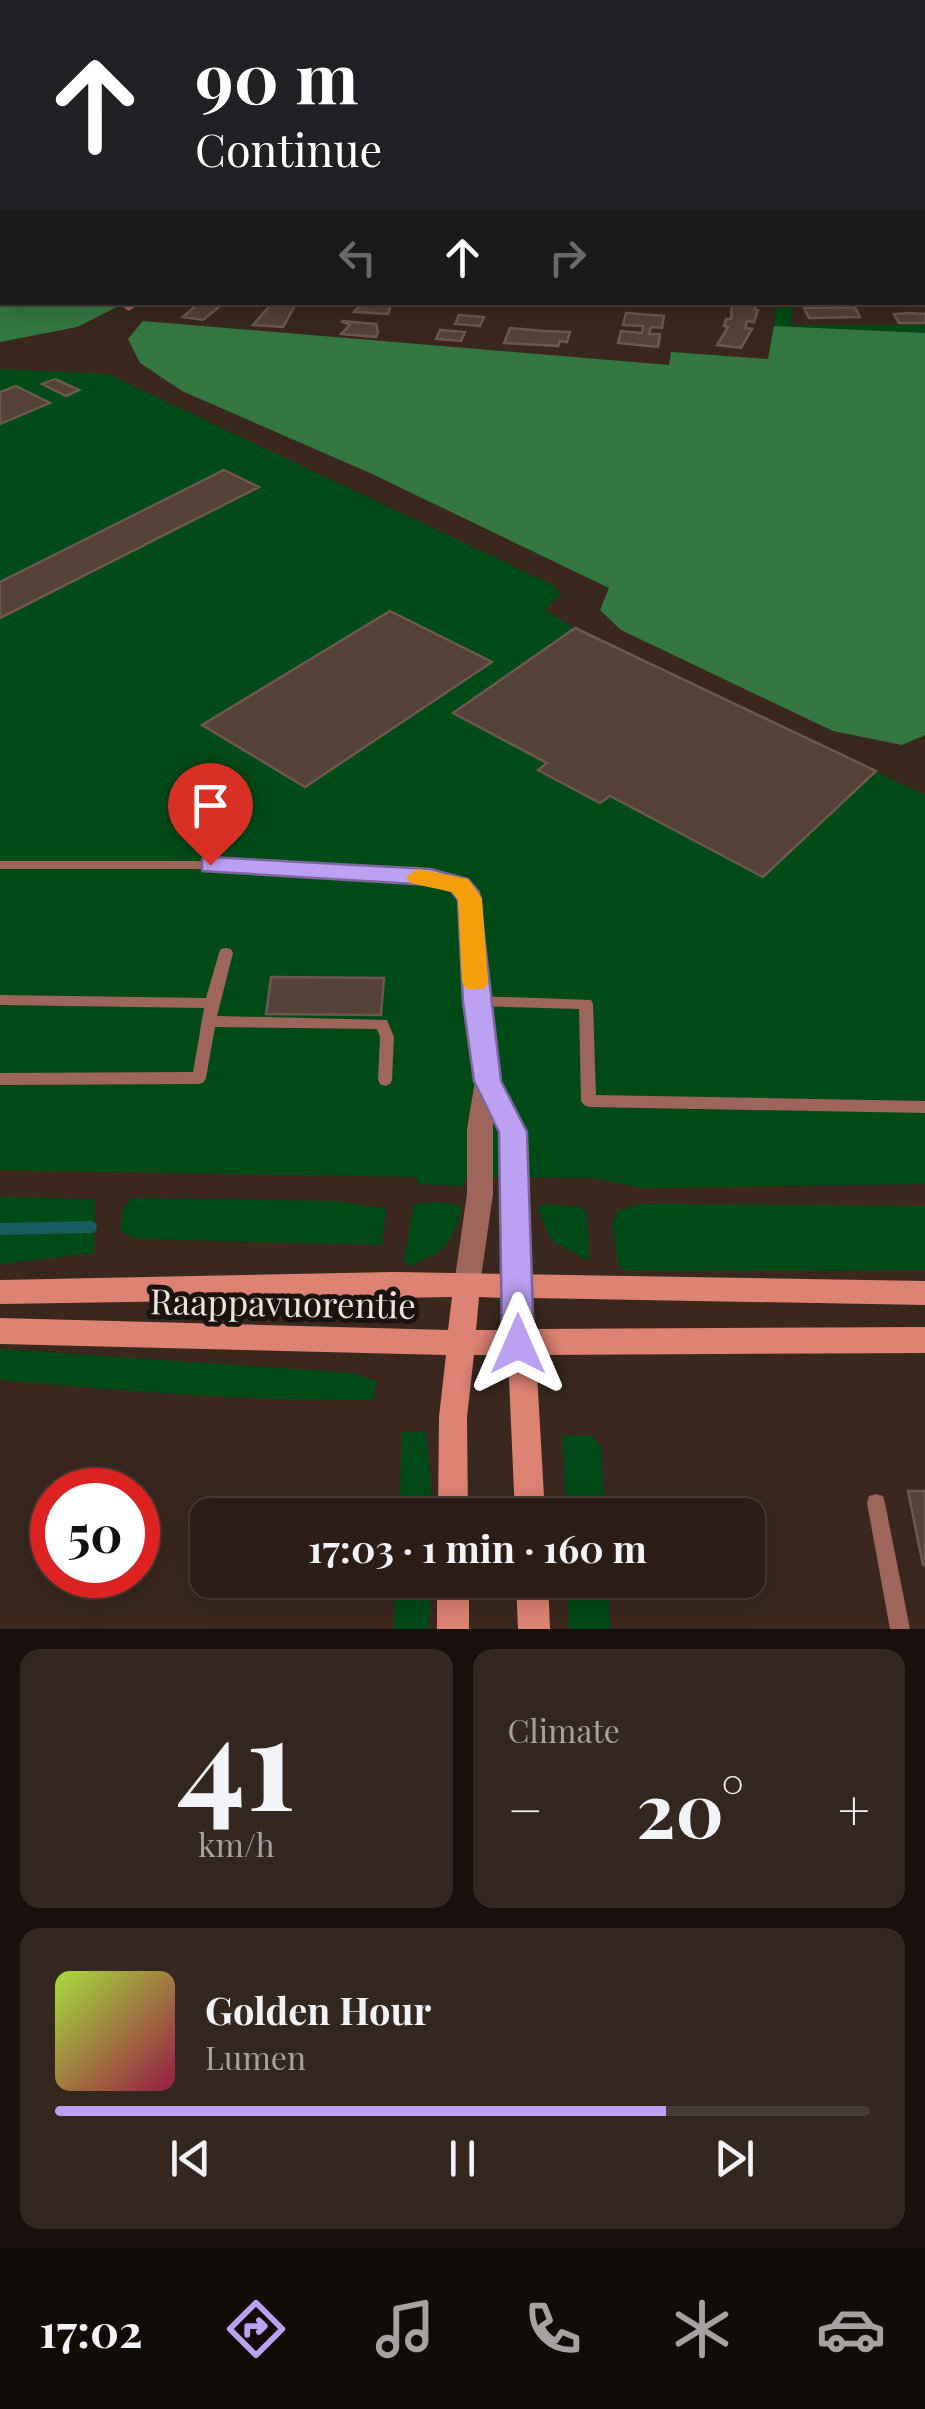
<!DOCTYPE html>
<html lang="en">
<head>
<meta charset="utf-8">
<style>
  body { margin:0; font-family:"Playfair Display",serif; background:#342720; color:#f1f3f6; height:100vh; display:flex; flex-direction:column; font-size:38px; white-space:nowrap }
  * { box-sizing:border-box; margin:0 }
  p { font-size:32px; color:#a6a2a1 }
  .icon { flex:none; width:55px; height:55px; fill:none; stroke:currentColor; stroke-width:2; stroke-linecap:round; stroke-linejoin:round }
  .map { position:relative; height:1629px; overflow:hidden }
  .sheet { display:flex; flex-direction:column; gap:20px; padding:20px; background:#18100d; flex:1 }
  .sheet>* { flex:none }
  .banner { position:absolute; left:0px; top:0px; width:925px; height:305px; box-shadow:0 5px 25px #0003,0 0 0 2px #483c36; background:#202124; color:#fff; overflow:hidden }
  .speed { position:absolute; left:30px; top:1468px; display:flex; gap:20px; font-size:50px; font-weight:700; text-align:center }
  .speed>* { display:grid; place-content:center; width:130px; height:130px; border-radius:50%; background:#2c1e17; box-shadow:0 5px 25px #0003,0 0 0 2px #483c36; line-height:1 }
  .speed .limit { border:15px solid #d22; background:#fff; color:#111 }
  .pin { position:absolute; display:grid; place-items:center; width:85px; height:85px; color:#fff; margin:-102px -42px; border-radius:50% 50% 50% 0; rotate:-45deg; box-shadow:0 0 10px #0007 }
  .pin .icon { rotate:45deg }
  .me { position:absolute; width:110px; margin:-55px; rotate:0deg; stroke-linejoin:round; filter:drop-shadow(0 0 8px #0008) }
  .turn { display:flex; align-items:center; gap:35px; height:210px; padding:0 30px; font-size:45px }
  .turn .icon { width:130px; height:130px; stroke-width:2.5 }
  .turn b { display:block; font-size:70px; line-height:85px }
  .lanes { display:flex; align-items:center; height:95px; padding:0 30px; background:#0003; justify-content:center; gap:50px; direction:ltr }
  .lanes .off { opacity:.35 }
  .big { font-size:75px; font-weight:700; line-height:1.1 }
  .sheet .card { flex:1; display:flex; flex-direction:column; justify-content:center; gap:15px; min-width:0; padding:0 35px; border-radius:20px; background:#342720 }
  .sheet .dial { align-items:center; gap:0 }
  .dial b { font-size:130px; line-height:1 }
  .song { display:flex; align-items:center; gap:30px }
  .cover { width:120px; height:120px; border-radius:15px; background:linear-gradient(135deg,hsl(80 70% 55%),hsl(340 70% 35%)) }
  .played { height:10px; border-radius:5px; background:linear-gradient(90deg,#bca0f2 75%,#483c36 75%) }
  .keys { display:flex; justify-content:space-around; direction:ltr }
  .heat { display:flex; justify-content:space-between; align-items:center; font-size:55px; direction:ltr }
  .sheet .tiles { flex:1; display:grid; gap:20px; grid-template-columns:1fr 1fr }
  .card:last-child { grid-column:span 2 }
  .trip { position:absolute; left:190px; top:1498px; width:575px; height:100px; border-radius:20px; background:#2c1e17; box-shadow:0 5px 25px #0003,0 0 0 2px #483c36; font-weight:700; line-height:100px; text-align:center }
  .dock { display:flex; height:160px; justify-content:space-around; align-items:center; background:#120c09; color:#a6a2a1 }
  .dock .icon { width:70px; height:70px }
  .dock .on { color:#bca0f2 }
  .dock b { font-size:45px; color:#f1f3f6 }
  .map>svg:first-child { display:block }
  .green { fill:#004a17 }
  .forest { fill:#357741 }
  .lines { fill:none; stroke-linecap:round; stroke-linejoin:round }
  .stream { stroke:#185c5d; stroke-width:12 }
  .building { fill:#544138; stroke:#6c584f; stroke-width:2.5 }
  .lane { fill:#9e655b; fill-rule:evenodd }
  .street { fill:#9e655b; fill-rule:evenodd }
  .secondary { fill:#dd8374; fill-rule:evenodd }
  .route { fill:#bca0f2; stroke:#7a689d; stroke-width:2.5 }
  .slow { fill:#f59e0b }
  .labels { text-anchor:middle; dominant-baseline:central; stroke-width:10; stroke-linejoin:round; paint-order:stroke }
  .near-street-label { font-size:35px; fill:#efe3dd; stroke:#1b130f }
</style>
</head>
<body>
<div class="map">
<svg width="925" height="1629" viewBox="0 0 925 1629">
  <rect width="100%" height="100%" fill="#3a281f"/>
  <path class="green" d="M 777,303 L 793,303 L 791,325 L 925,325 L 925,356 L 768,359 Z
    M 0,369 L 108,374 L 553,585 L 561,594 L 544,610 L 575,628 L 925,795 L 925,1184 L 643,1188 L 593,1178 L 465,1177 L 464,1186 L 418,1184 L 416,1177 L 0,1170 Z
    M 0,1197 L 95,1199 L 94,1253 L 0,1264 Z
    M 131,1198 L 335,1201 L 386,1208 L 382,1245 L 135,1239 L 120,1231 L 123,1210 Z
    M 438,1202 L 462,1206 C 452,1245 447,1250 410,1266 L 404,1261 L 414,1204 Z
    M 542,1204 L 582,1207 L 587,1216 L 589,1261 L 551,1240 L 538,1210 Z
    M 640,1204 L 925,1206 L 925,1270 L 627,1271 L 618,1266 L 612,1223 L 618,1211 Z
    M 0,1349 L 352,1373 L 377,1381 L 373,1400 C 248,1401 125,1391 0,1380 Z
    M 402,1432 L 426,1432 L 433,1515 L 399,1515 Z
    M 563,1435 L 591,1436 L 601,1446 L 605,1515 L 565,1515 Z
    M 396,1580 L 431,1580 L 429,1629 L 394,1629 Z
    M 567,1580 L 608,1580 L 610,1629 L 569,1629 Z"/>
  <path class="forest" d="M 0,297 L 2,302 L 117,307 L 77,327 L 0,342 Z
    M 143,321 L 669,365 L 671,352 L 768,359 L 774,326 L 925,333 L 925,735 L 902,745 L 833,731 L 621,630 L 600,610 L 609,588 L 370,473 L 182,391 L 140,363 L 128,339 Z"/>
  <g class="lines">
    <path class="stream" d="M 0,1229 L 91,1227"/>
  </g>
  <path class="building" d="M 273,302 L 297,302 L 283,327 L 253,325 Z
    M 358,302 L 387,302 L 390,309 L 388,314 L 354,312 L 363,303 Z
    M 732,302 L 757,303 L 755,309 L 758,310 L 754,322 L 747,321 L 745,328 L 752,329 L 741,348 L 717,345 L 728,327 L 724,326 L 726,319 L 731,319 Z
    M 199,303 L 220,306 L 203,320 L 183,317 Z
    M 855,307 L 860,317 L 809,318 L 804,308 Z
    M 626,313 L 664,316 L 662,328 L 651,327 L 649,334 L 660,334 L 658,347 L 618,343 L 621,331 L 642,333 L 643,326 L 623,325 Z
    M 909,313 L 925,314 L 925,323 L 899,323 L 894,314 Z
    M 459,315 L 484,317 L 480,326 L 455,324 Z
    M 341,321 L 376,324 L 378,332 L 376,337 L 341,334 L 350,325 Z
    M 510,328 L 543,331 L 570,332 L 567,342 L 560,341 L 558,346 L 504,343 Z
    M 440,330 L 465,332 L 461,341 L 436,339 Z
    M 55,379 L 79,390 L 66,396 L 42,384 Z
    M 16,386 L 50,403 L 0,424 L 0,392 Z
    M 224,470 L 259,487 L 0,618 L 0,582 Z
    M 390,611 L 492,662 L 305,787 L 202,725 Z
    M 575,628 L 876,771 L 763,877 L 610,796 L 600,803 L 538,770 L 547,763 L 453,713 Z
    M 271,977 L 384,978 L 381,1015 L 266,1014 Z
    M 908,1491 L 925,1491 L 925,1565 L 923,1565 Z"/>
  <g class="lines">
    <path class="lane" d="M 0,861 L 249,861 L 445,875 C 481,889 481,914 480,948 L 478,952 L 468,952 L 466,948 C 467,921 471,898 443,884 L 249,869 L 0,869 Z
      M 226,948 L 231,949 L 233,953 L 217,1016 L 387,1020 L 394,1037 L 392,1080 L 390,1084 L 385,1086 L 380,1084 L 378,1080 L 380,1037 L 377,1029 L 215,1027 L 206,1078 L 204,1082 L 199,1084 L 0,1085 L 0,1073 L 193,1072 L 204,1008 L 0,1005 L 0,995 L 206,998 L 219,953 L 221,949 Z
      M 476,996 L 591,1000 L 593,1004 L 596,1095 L 925,1101 L 925,1113 L 589,1107 L 584,1105 L 581,1101 L 579,1009 L 476,1006 L 471,1005 L 469,1001 L 471,997 Z
      M 876,1494 L 883,1496 L 885,1503 L 910,1629 L 890,1629 L 867,1503 L 869,1496 Z"/>
    <path class="street" d="M 922,11 L 925,11 L 925,15 L 922,15 Z
      M 0,52 L 2,53 L 2,58 L 0,58 Z
      M 922,82 L 925,82 L 925,88 L 922,88 Z
      M 922,186 L 925,186 L 925,192 L 922,192 Z
      M 0,242 L 2,242 L 2,249 L 0,249 Z
      M 922,275 L 925,275 L 925,283 L 922,283 Z
      M 127,302 L 141,302 L 129,311 L 123,307 Z
      M 473,940 L 481,942 L 484,948 L 499,1081 L 525,1132 L 531,1286 L 528,1294 L 518,1298 L 508,1294 L 505,1286 L 501,1132 L 493,1117 L 493,1194 L 480,1285 L 477,1293 L 467,1297 L 457,1293 L 454,1285 L 467,1194 L 467,1129 L 475,1081 L 462,948 L 465,942 Z"/>
    <path class="secondary" d="M 0,137 L 2,137 L 2,143 L 0,143 Z
      M 394,1272 L 925,1281 L 925,1305 L 532,1298 L 534,1329 L 925,1327 L 925,1353 L 536,1355 L 545,1515 L 515,1515 L 508,1355 L 474,1355 L 467,1417 L 468,1515 L 438,1515 L 439,1417 L 446,1355 L 0,1344 L 0,1318 L 448,1330 L 452,1297 L 0,1304 L 0,1280 ZM 479,1297 L 505,1298 L 506,1330 L 476,1330 Z
      M 437,1580 L 469,1580 L 469,1629 L 437,1629 Z
      M 516,1580 L 548,1580 L 550,1629 L 518,1629 Z"/>
  </g>
  <path class="route" d="M 210,857 L 430,869 L 468,879 L 479,892 L 501,1081 L 527,1132 L 534,1344 L 529,1354 L 518,1358 L 507,1354 L 502,1344 L 499,1132 L 474,1081 L 463,1002 L 458,900 L 451,891 L 430,885 L 202,871 L 202,859 Z"/>
  <path class="slow" d="M 418,869 L 468,879 L 482,898 L 488,982 L 484,989 L 466,989 L 462,982 L 458,900 L 452,892 L 410,883 L 406,877 Z"/>
  <g class="labels">
    <g class="near-street-label">
      <text transform="translate(283 1302) rotate(1)">Raappavuorentie</text>
    </g>
  </g>
</svg>
<div class="speed"><div class="limit">50</div></div>
<div class="pin" style="left:210px;top:865px;background:#d93025"><svg class="icon" aria-label="arrive" viewBox="0 0 24 24"><path d="M6 21V4h12l-3 4 3 4H6"/></svg></div>
<svg class="me" style="left:518px;top:1344px" viewBox="-20 -20 40 40"><path d="M0-17L14 15 0 8-14 15z" fill="#bca0f2" stroke="#fff" stroke-width="4"/></svg>
<div class="trip">17:03 · 1 min · 160 m</div>
<div class="banner">
<div class="turn"><svg class="icon" aria-label="ahead" viewBox="0 0 24 24"><path d="M12 20V5M6 11l6-6 6 6"/></svg><div><b>90 m</b>Continue</div></div>
<div class="lanes"><svg class="icon off" aria-label="left" viewBox="0 0 24 24"><path d="M17 20v-9H6M10 6l-5 5 5 5"/></svg><svg class="icon" aria-label="ahead" viewBox="0 0 24 24"><path d="M12 20V5M6 11l6-6 6 6"/></svg><svg class="icon off" aria-label="right" viewBox="0 0 24 24"><path d="M7 20v-9h11M14 6l5 5-5 5"/></svg></div>
</div>
</div>
<section class="sheet">
<div class="tiles">
<div class="card dial"><b>41</b><p>km/h</p></div>
<div class="card"><p>Climate</p>
<div class="heat"><a>−</a><b class="big">20°</b><a>+</a></div>
</div>
<div class="card">
<div class="song"><i class="cover"></i><div><b>Golden Hour</b><p>Lumen</p></div></div>
<div class="played"></div>
<div class="keys"><svg class="icon" aria-label="previous" viewBox="0 0 24 24"><path d="M18 5L8 12l10 7zM5 5v14"/></svg><svg class="icon" aria-label="pause" viewBox="0 0 24 24"><path d="M8 5v14M16 5v14"/></svg><svg class="icon" aria-label="next" viewBox="0 0 24 24"><path d="M6 5l10 7-10 7zM19 5v14"/></svg></div>
</div>
</div>
</section>
<nav class="dock">
<b>17:02</b>
<svg class="icon on" aria-label="directions" viewBox="0 0 24 24"><path d="M12 3l9 9-9 9-9-9zM9 14v-3h6M13 9l2 2-2 2"/></svg>
<svg class="icon" aria-label="music" viewBox="0 0 24 24"><path d="M9 18V5l10-2v13"/><circle cx="6" cy="18" r="3"/><circle cx="16" cy="16" r="3"/></svg>
<svg class="icon" aria-label="phone" viewBox="0 0 24 24"><path d="M5 4h4l2 5-3 2q2 4 5 5l2-3 5 2v4C11 20 4 13 5 4z"/></svg>
<svg class="icon" aria-label="climate" viewBox="0 0 24 24"><path d="M12 3v18M4 7l16 10M4 17L20 7"/></svg>
<svg class="icon" aria-label="car" viewBox="0 0 24 24"><path d="M5 17H2v-5l4-1 3-4h7l3 4 3 1v5h-3M9 17h6M6 11h13"/><circle cx="7" cy="17" r="2"/><circle cx="17" cy="17" r="2"/></svg>
</nav>
</body>
</html>
